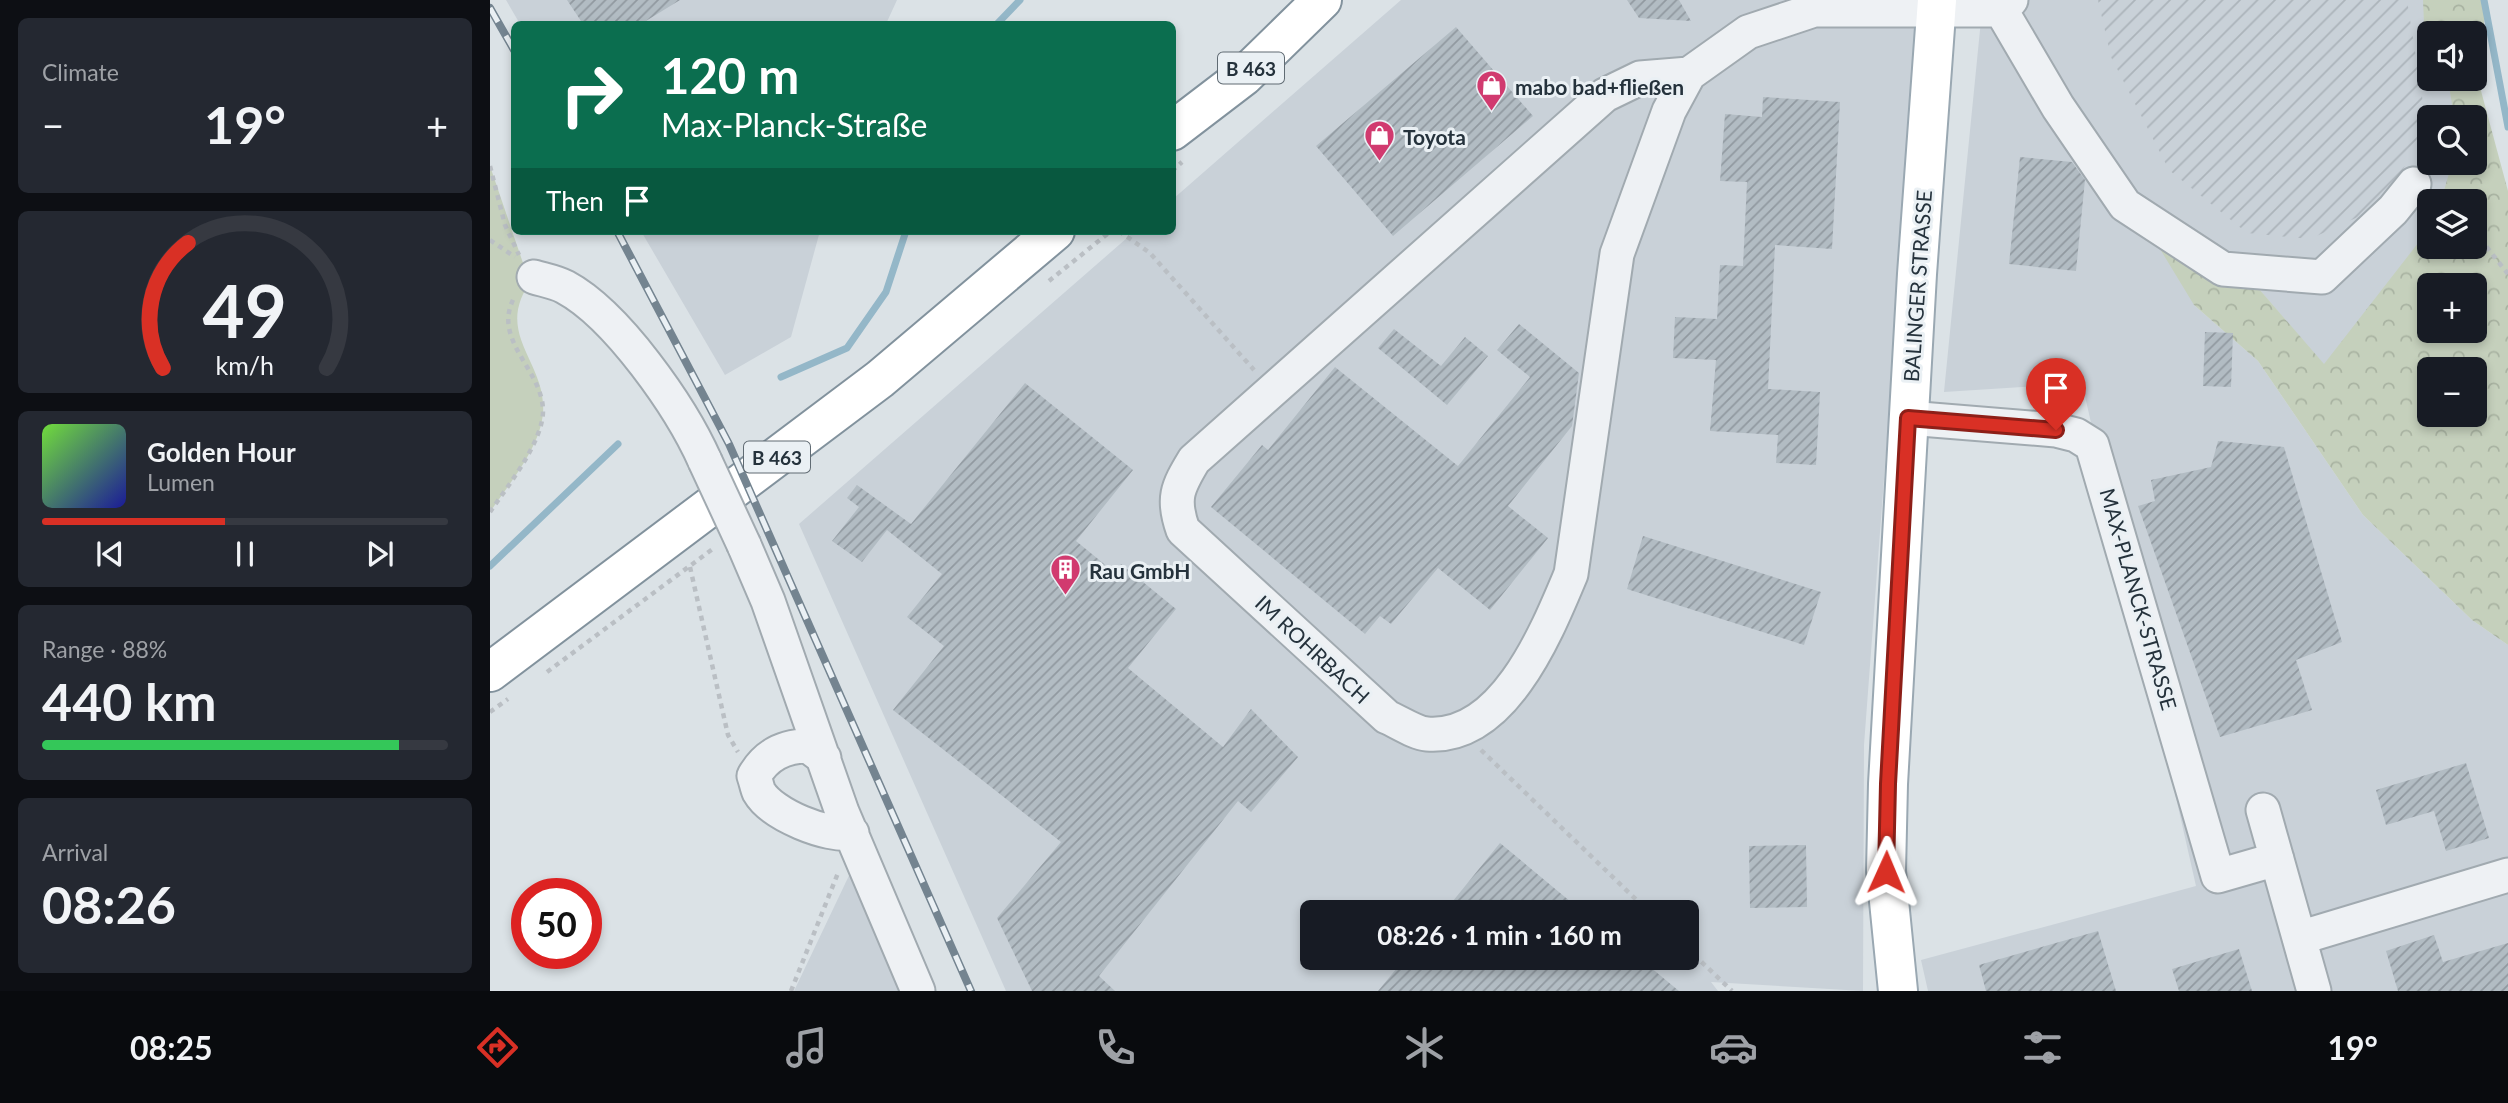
<!DOCTYPE html>
<html lang="en">
<head>
<meta charset="utf-8">
<style>
  body { margin:0; font-family:Lato,sans-serif; background:#242831; color:#f1f3f6; height:100vh; display:flex; flex-direction:column; font-size:26px; white-space:nowrap }
  * { box-sizing:border-box; margin:0 }
  p { font-size:23px; color:#9ea1a6 }
  .icon { flex:none; width:38px; height:38px; fill:none; stroke:currentColor; stroke-width:2; stroke-linecap:round; stroke-linejoin:round }
  .map { position:relative; flex:1; overflow:hidden }
  .panel { display:flex; flex-direction:column; gap:18px; padding:18px; background:#0d0f14; width:490px }
  .panel>* { flex:none }
  .guide { position:absolute; left:21px; top:21px; width:665px; height:214px; border-radius:10px; box-shadow:0 4px 10px #0003; background:#0b6e4f; color:#fff; overflow:hidden }
  .controls { position:absolute; left:1927px; top:21px; display:grid; gap:14px }
  .controls a { display:grid; place-items:center; width:70px; height:70px; border-radius:10px; background:#171b24; box-shadow:0 4px 10px #0003; font-size:35px }
  .speed { position:absolute; left:21px; top:878px; display:flex; gap:14px; font-size:35px; font-weight:700; text-align:center }
  .speed>* { display:grid; place-content:center; width:91px; height:91px; border-radius:50%; background:#171b24; box-shadow:0 4px 10px #0003; line-height:1 }
  .speed .limit { border:10px solid #d22; background:#fff; color:#111 }
  .pin { position:absolute; display:grid; place-items:center; width:60px; height:60px; color:#fff; margin:-72px -30px; border-radius:50% 50% 50% 0; rotate:-45deg; box-shadow:0 0 7px #0007 }
  .pin .icon { rotate:45deg }
  .me { position:absolute; width:77px; margin:-38px; rotate:1deg; stroke-linejoin:round; filter:drop-shadow(0 0 5px #0008) }
  .turn { display:flex; align-items:center; gap:24px; height:147px; padding:0 35px; font-size:32px }
  .turn .icon { width:91px; height:91px; stroke-width:2.5 }
  .turn b { display:block; font-size:49px; line-height:60px }
  .then { display:flex; align-items:center; height:66px; padding:0 35px; background:#0003; gap:14px; font-size:26px }
  .big { font-size:52px; font-weight:700; line-height:1.1 }
  .panel .tile { flex:1; display:flex; flex-direction:column; justify-content:center; gap:10px; min-width:0; padding:0 24px; border-radius:10px; background:#242831 }
  .panel .dial { align-items:center; gap:0 }
  .dial svg { height:182px; overflow:visible; fill:none; stroke:#363941; stroke-width:7; stroke-linecap:round; text-anchor:middle }
  .dial text { fill:#f1f3f6; stroke:none }
  .song { display:flex; align-items:center; gap:21px }
  .cover { width:84px; height:84px; border-radius:10px; background:linear-gradient(135deg,hsl(100 70% 55%),hsl(240 70% 35%)) }
  .played { height:7px; border-radius:4px; background:linear-gradient(90deg,#d93025 45%,#363941 45%) }
  .keys { display:flex; justify-content:space-around; direction:ltr }
  .heat { display:flex; justify-content:space-between; align-items:center; font-size:38px; direction:ltr }
  .charge { height:10px; border-radius:5px; background:linear-gradient(90deg,#34c759 88%,#363941 0) }
  .trip { position:absolute; left:810px; top:900px; width:399px; height:70px; border-radius:10px; background:#171b24; box-shadow:0 4px 10px #0003; font-weight:700; line-height:70px; text-align:center }
  .tab-bar { display:flex; height:112px; justify-content:space-around; align-items:center; background:#090b0e; color:#9ea1a6 }
  .tab-bar .icon { width:49px; height:49px }
  .tab-bar .current { color:#d93025 }
  .tab-bar b { font-size:32px; color:#f1f3f6 }
  main { display:flex; flex:1; min-height:0 }
  .map>svg:first-child { display:block }
  .built { fill:#c9d1d8; fill-rule:evenodd }
  .industrial { fill:url(#industrial-furrows) }
  .grass { fill:#c5d0bc }
  .forest { fill:url(#forest-crowns); fill-rule:evenodd }
  .lines { fill:none; stroke-linecap:round; stroke-linejoin:round }
  .stream { stroke:#94b7c8; stroke-width:7 }
  .building { fill:url(#building-hatch) }
  .minor-casing { stroke:#a1aab0; stroke-width:37 }
  .major-casing { stroke:#9aa8b2; stroke-width:42 }
  .highway-casing { stroke:#82929d; stroke-width:42 }
  .path { stroke:#babfc4; stroke-width:4.5; stroke-dasharray:5 5; stroke-linecap:butt }
  .minor { stroke:#eef1f4; stroke-width:33 }
  .major { stroke:#fff; stroke-width:38 }
  .highway { stroke:#fff; stroke-width:38 }
  .rail-casing { stroke:#748490; stroke-width:8 }
  .rail { stroke:#eaf0f4; stroke-width:5; stroke-dasharray:16; stroke-linecap:butt }
  .minor-bridge-casing { stroke:#a1aab0; stroke-width:37; stroke-linecap:butt }
  .minor-bridge { stroke:#eef1f4; stroke-width:33 }
  .route-casing { stroke:#8d1f18; stroke-width:18 }
  .route { stroke:#d93025; stroke-width:12 }
  .labels { text-anchor:middle; dominant-baseline:central; stroke-width:6; stroke-linejoin:round; paint-order:stroke }
  .shield { fill:#eaf0f4; stroke:#606b73; stroke-width:2 }
  .shield-label { font-size:19px; font-weight:bold; fill:#25323c }
  .poi-label { font-size:21px; font-weight:bold; fill:#25323c; stroke:#eaf0f4; text-anchor:start }
  .street-label { font-size:21px; fill:#25323c; stroke:#eaf0f4 }
</style>
</head>
<body>
<main>
<section class="panel">
<div class="tile"><p>Climate</p>
<div class="heat"><a>−</a><b class="big">19°</b><a>+</a></div>
</div>
<div class="tile dial"><svg viewBox="0 0 100 80">
<path d="M14 69A42 42 0 1 1 86 69"/>
<path d="M14 69A42 42 0 0 1 25 14" stroke="#d93025"/>
<text x="50" y="56" font-size="32" font-weight="700">49</text>
<text x="50" y="72" font-size="11">km/h</text>
</svg></div>
<div class="tile">
<div class="song"><i class="cover"></i><div><b>Golden Hour</b><p>Lumen</p></div></div>
<div class="played"></div>
<div class="keys"><svg class="icon" aria-label="previous" viewBox="0 0 24 24"><path d="M18 5L8 12l10 7zM5 5v14"/></svg><svg class="icon" aria-label="pause" viewBox="0 0 24 24"><path d="M8 5v14M16 5v14"/></svg><svg class="icon" aria-label="next" viewBox="0 0 24 24"><path d="M6 5l10 7-10 7zM19 5v14"/></svg></div>
</div>
<div class="tile"><p>Range · 88%</p><b class="big">440 km</b><div class="charge"></div></div>
<div class="tile"><p>Arrival</p><b class="big">08:26</b></div>
</section>
<div class="map">
<svg width="2018" height="991" viewBox="0 0 2018 991">
  <defs>
    <pattern id="industrial-furrows" width="10" height="10" patternUnits="userSpaceOnUse" patternTransform="scale(1.75)"><rect width="10" height="10" fill="#c9d1d8"/><path d="M-1 1l2-2M0 10L10 0M9 11l2-2" fill="none" stroke="#acb4ba"/></pattern>
    <pattern id="forest-crowns" width="20" height="18" patternUnits="userSpaceOnUse" patternTransform="scale(1.75)"><rect width="20" height="18" fill="#c5d0bc"/><path d="M2 6a3 3 0 1 1 6 0M12 15a3 3 0 1 1 6 0" fill="none" stroke="#a9b3a2"/></pattern>
    <pattern id="building-hatch" width="6" height="6" patternUnits="userSpaceOnUse" patternTransform="scale(1.75)"><rect width="6" height="6" fill="#b2bcc3"/><path d="M-1 1l2-2M0 6l6-6M5 7l2-2" fill="none" stroke="#9199a0"/></pattern>
  </defs>
  <rect width="100%" height="100%" fill="#dbe2e6"/>
  <path class="built" d="M 16,0 L 407,0 L 396,24 L 30,24 Z
    M 911,0 L 1430,0 L 1374,745 L 1373,991 L 1221,982 L 1228,991 L 516,991 L 309,524 L 645,231 L 682,231 L 683,199 ZM 822,912 L 1197,912 L 1197,957 L 822,957 Z
    M 1493,0 L 1951,0 L 1955,33 L 1939,33 L 1939,79 L 1962,79 L 1967,117 L 1939,117 L 1939,163 L 1963,163 L 1958,184 L 1950,201 L 1939,201 L 1939,228 L 1935,238 L 1834,365 L 1744,260 L 1704,305 L 1768,361 L 1873,515 L 1982,620 L 2018,645 L 2018,991 L 1438,991 L 1431,960 L 1706,886 L 1592,383 L 1454,392 Z
    M 151,231 L 330,231 L 301,337 L 235,375 Z
    M 375,842 L 434,991 L 304,991 Z"/>
  <path class="industrial" d="M 1608,0 L 1917,0 L 1936,122 L 1906,184 L 1870,216 L 1820,239 L 1757,233 L 1679,170 L 1621,57 Z"/>
  <path class="grass" d="M 0,166 L 33,263 L 44,277 C 0,333 57,360 53,413 C 50,448 19,484 0,512 Z"/>
  <path class="forest" d="M 1933,0 L 1997,0 L 1987,76 L 2018,191 L 2018,645 L 1982,620 L 1873,515 L 1768,361 L 1704,305 L 1667,244 L 1744,260 L 1834,364 L 1939,229 L 1939,247 L 1984,247 L 1984,201 L 1951,201 L 1962,163 L 1984,163 L 1984,117 L 1964,117 L 1958,79 L 1984,79 L 1984,33 L 1941,33 L 1934,24 ZM 1939,285 L 1984,285 L 1984,331 L 1939,331 ZM 1939,369 L 1984,369 L 1984,415 L 1939,415 Z"/>
  <g class="lines">
    <path class="stream" d="M 1994,0 L 2018,127
      M 507,24 L 530,0
      M 291,377 L 357,348 L 396,292 L 416,231
      M 0,566 L 128,444"/>
  </g>
  <path class="building" d="M 77,0 L 190,0 L 151,24 L 93,24 Z
    M 1137,0 L 1189,0 L 1201,21 L 1149,18 Z
    M 966,27 L 1043,116 L 903,236 L 826,146 Z
    M 1273,97 L 1350,102 L 1342,249 L 1285,245 L 1278,389 L 1330,392 L 1326,465 L 1286,463 L 1288,435 L 1220,431 L 1226,360 L 1183,358 L 1185,317 L 1227,319 L 1230,265 L 1253,266 L 1257,182 L 1230,181 L 1235,114 L 1272,117 Z
    M 1530,157 L 1582,162 L 1595,180 L 1586,271 L 1519,264 Z
    M 1029,324 L 1089,373 L 1082,426 L 1018,506 L 1058,538 L 1000,610 L 948,568 L 901,624 L 890,616 L 875,634 L 721,507 L 772,445 L 778,450 L 845,367 L 968,466 L 1040,377 L 1007,350 Z
    M 904,329 L 951,366 L 975,337 L 998,356 L 957,405 L 888,348 Z
    M 1715,332 L 1743,333 L 1741,387 L 1713,386 Z
    M 535,383 L 643,470 L 586,541 L 624,572 L 631,564 L 686,609 L 638,668 L 733,747 L 761,709 L 808,757 L 761,812 L 748,801 L 609,976 L 625,991 L 542,991 L 507,918 L 571,842 L 403,710 L 454,646 L 417,617 L 452,574 L 397,530 L 372,562 L 342,541 L 369,507 L 357,498 L 367,485 L 421,524 Z
    M 1728,441 L 1794,447 L 1852,642 L 1806,660 L 1822,710 L 1730,737 L 1648,506 L 1665,501 L 1661,480 L 1721,467 Z
    M 1153,536 L 1331,592 L 1314,645 L 1137,589 Z
    M 1976,763 L 1999,838 L 1956,851 L 1944,811 L 1896,825 L 1886,790 Z
    M 1010,843 L 1093,912 L 954,912 Z
    M 1316,845 L 1317,907 L 1260,908 L 1259,846 Z
    M 1608,931 L 1626,991 L 1496,991 L 1489,965 Z
    M 1944,935 L 1953,962 L 2018,943 L 2018,991 L 1908,991 L 1896,951 Z
    M 1749,949 L 1762,991 L 1689,991 L 1682,969 Z
    M 916,957 L 1148,957 L 1189,991 L 888,991 Z"/>
  <g class="lines">
    <defs>
      <path id="minor" d="M 1511,10 L 1568,107 L 1635,205 L 1733,269 L 1832,277 L 1903,210 L 1924,184
        M 1199,74 L 1150,78 L 1115,95 L 704,460 C 687,488 682,499 693,530 L 897,717 C 909,722 925,733 937,734 C 1014,740 1057,631 1081,574 L 1127,254 L 1179,111 L 1199,74 L 1258,32 L 1324,10 L 1511,10 L 1521,0
        M 44,277 C 54,280 66,282 75,287 C 127,315 191,407 215,461
        M 1418,418 L 1566,430 L 1586,435 L 1602,445 L 1728,876 L 1787,859
        M 254,545 L 278,601 L 352,812 L 428,991
        M 334,758 L 318,746 C 294,746 276,755 264,776 C 266,781 267,788 269,792 C 282,815 338,837 362,833
        M 1773,810 L 1824,991
        M 1809,938 L 2018,875"/>
      <path id="major" d="M 1408,991 L 1396,871 L 1398,784 L 1427,274 L 1447,0"/>
      <path id="highway" d="M 682,131 L 754,76 L 832,0
        M 0,672 L 390,379 L 565,231"/>
    </defs>
    <use href="#minor" class="minor-casing"/>
    <use href="#major" class="major-casing"/>
    <use href="#highway" class="highway-casing"/>
    <path class="path" d="M 0,166 L 15,225 L 29,255
      M 682,171 L 692,162
      M 629,231 L 660,253 L 764,370
      M 1984,231 L 2018,274
      M 0,240 L 25,257
      M 559,281 L 621,231
      M 0,512 C 17,487 53,442 53,411 C 53,369 0,340 25,296
      M 200,567 L 238,735 L 248,752
      M 57,672 L 224,548
      M 0,712 L 18,699
      M 991,750 L 1159,912
      M 1197,948 L 1242,991
      M 301,991 L 348,873"/>
    <use href="#minor" class="minor"/>
    <use href="#major" class="major"/>
    <use href="#highway" class="highway"/>
    <defs>
      <path id="rail" d="M 0,8 L 24,50
        M 127,231 L 239,444 L 481,991"/>
    </defs>
    <use href="#rail" class="rail-casing"/>
    <use href="#rail" class="rail"/>
    <defs>
      <path id="minor-bridge" d="M 215,461 L 254,545"/>
    </defs>
    <use href="#minor-bridge" class="minor-bridge-casing"/>
    <use href="#minor-bridge" class="minor-bridge"/>
  </g>
  <g class="lines">
    <defs>
      <path id="route" d="M 1396,872 L 1398,784 L 1418,418 L 1566,430"/>
    </defs>
    <use href="#route" class="route-casing"/>
    <use href="#route" class="route"/>
  </g>
  <defs>
    <symbol id="shop-pin" viewBox="-11 -11 22 30"><path d="M0 17L-7.5 6A9.5 9.5 0 1 1 7.5 6Z" fill="#d13a6f" stroke="#eaf0f4"/><path d="M-5-2.5h2.3a2.7 3.5 0 0 1 5.4 0H5L5.5 6h-11ZM-1.5-2.5h3a1.5 2.3 0 0 0-3 0Z" fill="#fff"/></symbol>
    <symbol id="building-pin" viewBox="-11 -11 22 30"><path d="M0 17L-7.5 6A9.5 9.5 0 1 1 7.5 6Z" fill="#d13a6f" stroke="#eaf0f4"/><path d="M-4-6H4V6H1V3H-1V6H-4ZM-2.5-4.3h1.7v1.8h-1.7ZM.8-4.3h1.7v1.8H.8ZM-2.5-1h1.7V.8h-1.7ZM.8-1h1.7V.8H.8Z" fill="#fff"/></symbol>
  </defs>
  <g fill-rule="evenodd">
    <use href="#shop-pin" x="984" y="68" width="35" height="47"/>
    <use href="#shop-pin" x="872" y="118" width="35" height="47"/>
    <use href="#building-pin" x="558" y="552" width="35" height="47"/>
  </g>
  <g class="labels">
    <g class="shield">
      <rect x="728" y="52.5" width="66" height="31" rx="5"/>
      <rect x="254" y="441.5" width="66" height="31" rx="5"/>
    </g>
    <g class="shield-label">
      <text x="761" y="68">B 463</text>
      <text x="287" y="457">B 463</text>
    </g>
    <g class="poi-label">
      <text x="1025" y="86">mabo bad+fließen</text>
      <text x="913" y="136">Toyota</text>
      <text x="599" y="570">Rau GmbH</text>
    </g>
    <g class="street-label">
      <text transform="translate(1427 286) rotate(-86)">BALINGER STRASSE</text>
      <text transform="translate(1649 599) rotate(74)">MAX-PLANCK-STRASSE</text>
      <text transform="translate(823 649) rotate(43)">IM ROHRBACH</text>
    </g>
  </g>
</svg>
<div class="controls">
<a><svg class="icon" aria-label="sound" viewBox="0 0 24 24"><path d="M4 9h4l5-4v14l-5-4H4zM17 9q2 3 0 6"/></svg></a>
<a><svg class="icon" aria-label="search" viewBox="0 0 24 24"><circle cx="10" cy="10" r="6"/><path d="M15 15l6 6"/></svg></a>
<a><svg class="icon" aria-label="layers" viewBox="0 0 24 24"><path d="M12 4l9 5-9 5-9-5zM3 14l9 5 9-5"/></svg></a>
<a>+</a>
<a>−</a>
</div>
<div class="speed"><div class="limit">50</div></div>
<div class="pin" style="left:1566px;top:430px;background:#d93025"><svg class="icon" aria-label="arrive" viewBox="0 0 24 24"><path d="M6 21V4h12l-3 4 3 4H6"/></svg></div>
<svg class="me" style="left:1396px;top:872px" viewBox="-20 -20 40 40"><path d="M0-17L14 15 0 8-14 15z" fill="#d93025" stroke="#fff" stroke-width="4"/></svg>
<div class="trip">08:26 · 1 min · 160 m</div>
<div class="guide">
<div class="turn"><svg class="icon" aria-label="right" viewBox="0 0 24 24"><path d="M7 20v-9h11M14 6l5 5-5 5"/></svg><div><b>120 m</b>Max-Planck-Straße</div></div>
<div class="then">Then<svg class="icon" aria-label="arrive" viewBox="0 0 24 24"><path d="M6 21V4h12l-3 4 3 4H6"/></svg></div>
</div>
</div>
</main>
<nav class="tab-bar">
<b>08:25</b>
<svg class="icon current" aria-label="directions" viewBox="0 0 24 24"><path d="M12 3l9 9-9 9-9-9zM9 14v-3h6M13 9l2 2-2 2"/></svg>
<svg class="icon" aria-label="music" viewBox="0 0 24 24"><path d="M9 18V5l10-2v13"/><circle cx="6" cy="18" r="3"/><circle cx="16" cy="16" r="3"/></svg>
<svg class="icon" aria-label="phone" viewBox="0 0 24 24"><path d="M5 4h4l2 5-3 2q2 4 5 5l2-3 5 2v4C11 20 4 13 5 4z"/></svg>
<svg class="icon" aria-label="climate" viewBox="0 0 24 24"><path d="M12 3v18M4 7l16 10M4 17L20 7"/></svg>
<svg class="icon" aria-label="car" viewBox="0 0 24 24"><path d="M5 17H2v-5l4-1 3-4h7l3 4 3 1v5h-3M9 17h6M6 11h13"/><circle cx="7" cy="17" r="2"/><circle cx="17" cy="17" r="2"/></svg>
<svg class="icon" aria-label="filters" viewBox="0 0 24 24"><path d="M4 7h16M4 17h16"/><circle cx="9" cy="7" r="2"/><circle cx="15" cy="17" r="2"/></svg>
<b>19°</b>
</nav>
</body>
</html>
